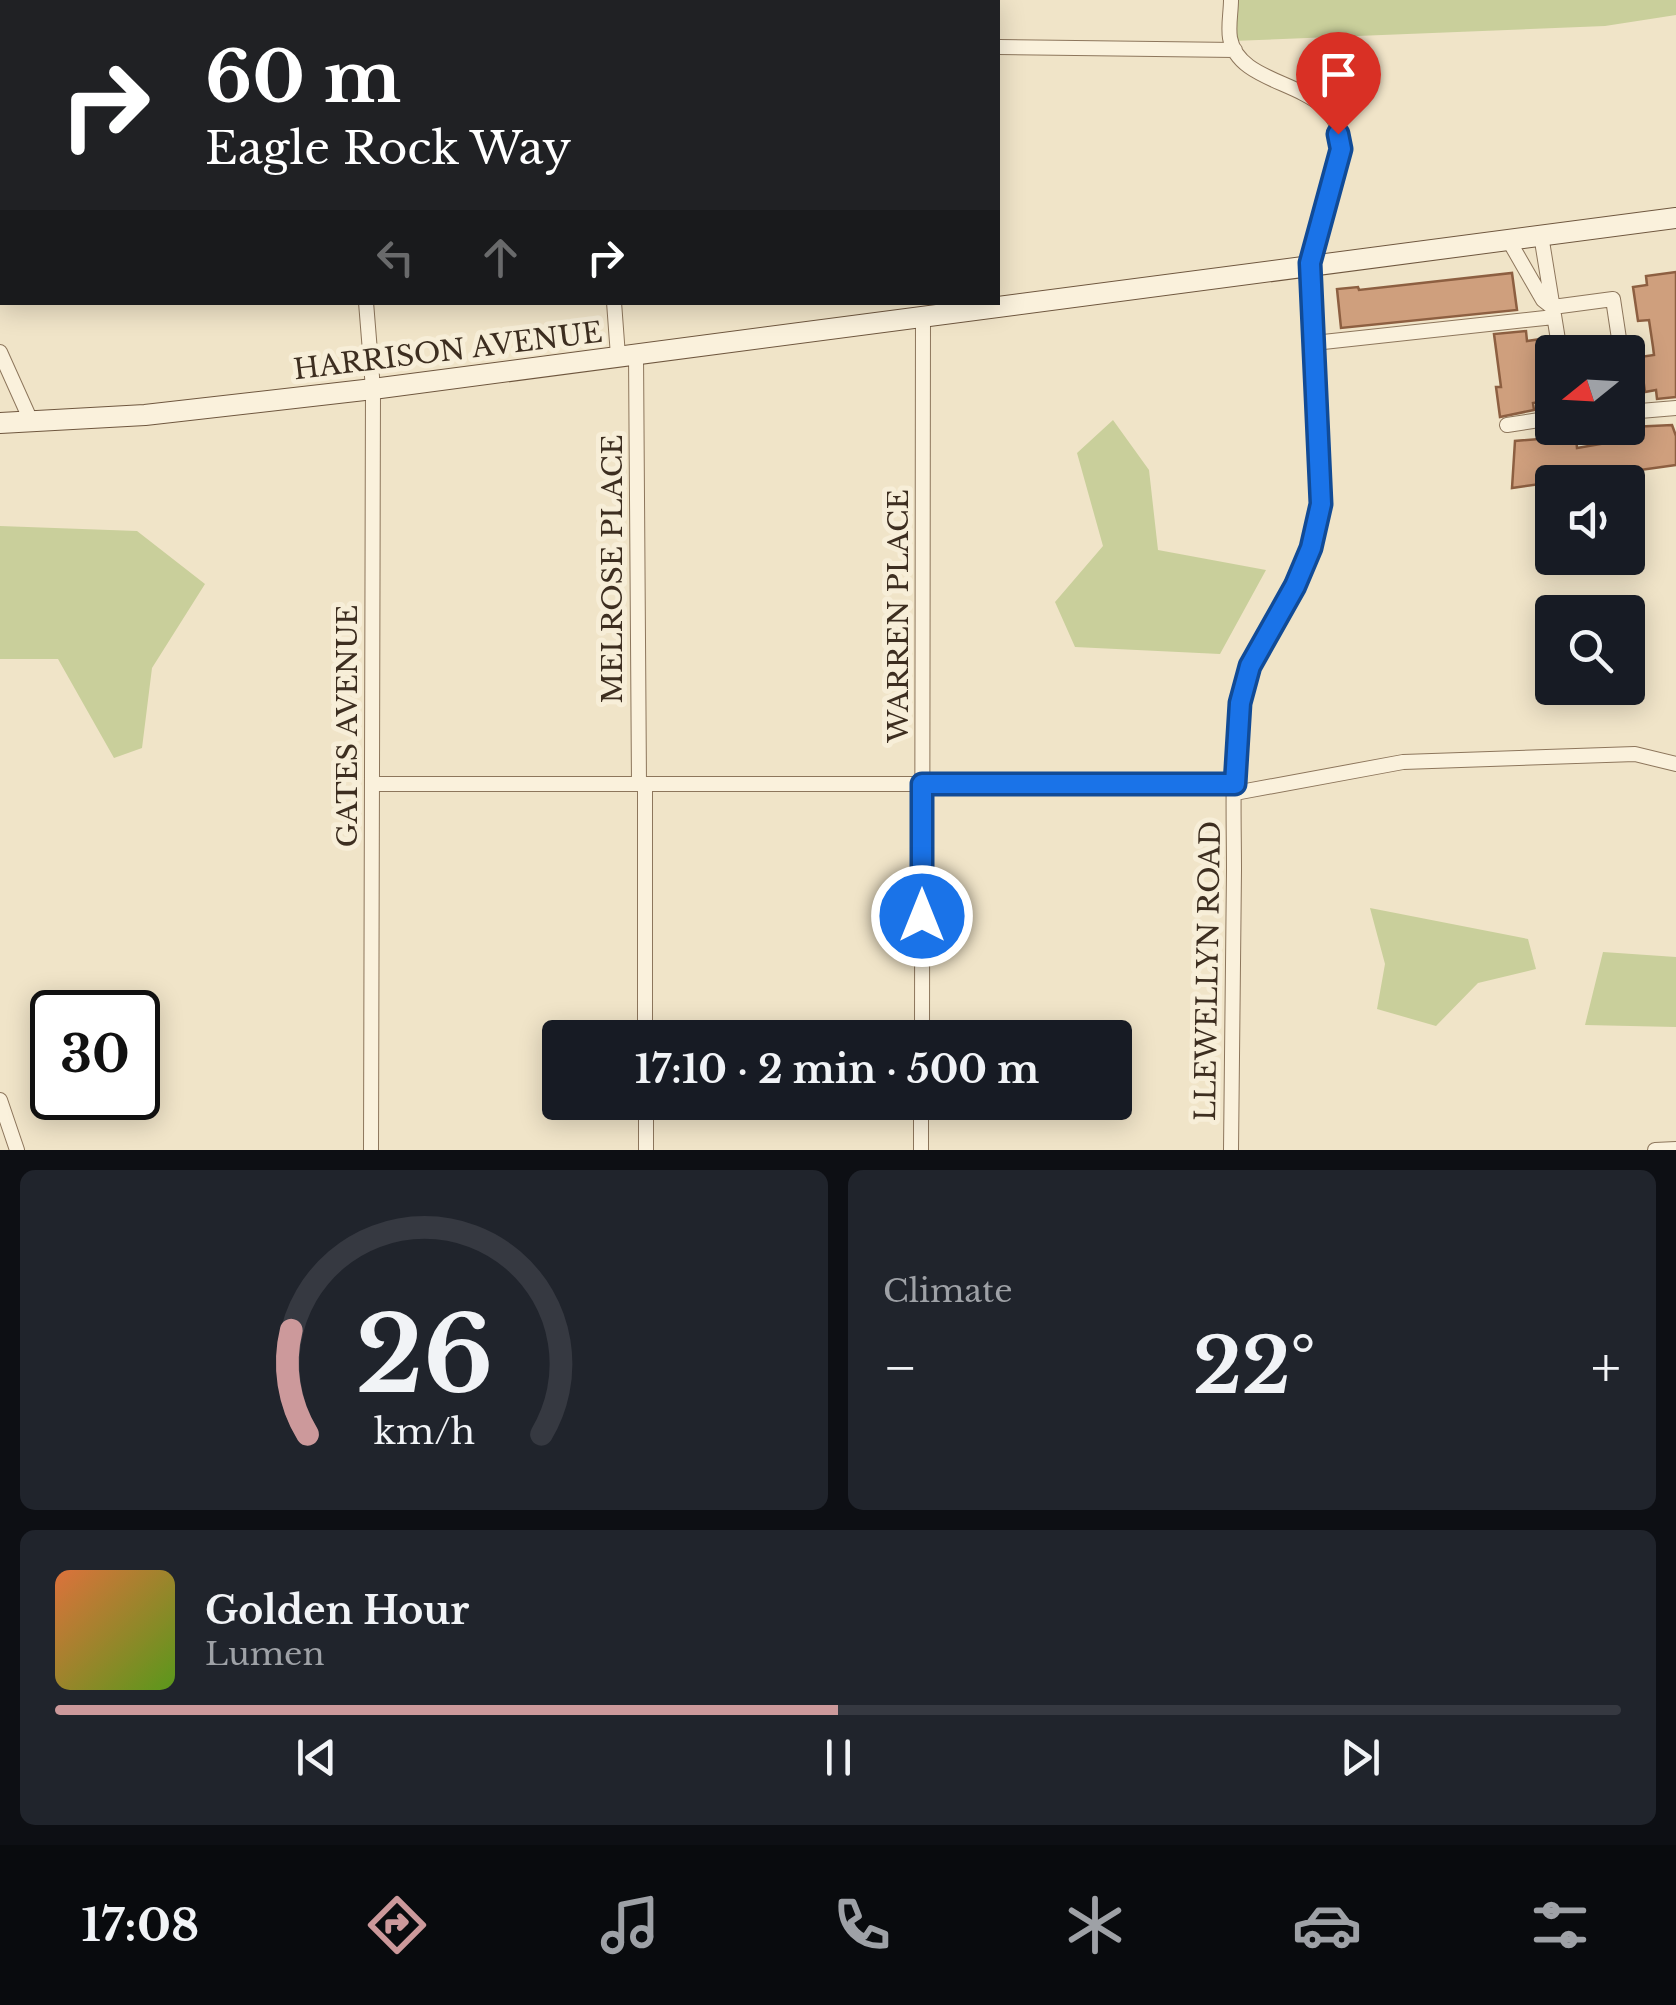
<!DOCTYPE html>
<html lang="en">
<head>
<meta charset="utf-8">
<style>
  body { margin:0; font-family:"Libre Baskerville",serif; background:#20242c; color:#f1f3f6; height:100vh; display:flex; flex-direction:column; font-size:38px; white-space:nowrap }
  * { box-sizing:border-box; margin:0 }
  p { font-size:32px; color:#9ea1a6 }
  .icon { flex:none; width:55px; height:55px; fill:none; stroke:currentColor; stroke-width:2; stroke-linecap:round; stroke-linejoin:round }
  .map { position:relative; height:1150px; overflow:hidden }
  .side { display:flex; flex-direction:column; gap:20px; padding:20px; background:#0d0f14; flex:1 }
  .side>* { flex:none }
  .banner { position:absolute; left:0px; top:0px; width:1000px; height:305px; box-shadow:0 5px 25px #0003; background:#202124; color:#fff; overflow:hidden }
  .needle { width:65px; rotate:252deg }
  .fabs { position:absolute; left:1535px; top:335px; display:grid; gap:20px }
  .fabs a { display:grid; place-items:center; width:110px; height:110px; border-radius:10px; background:#171b24; box-shadow:0 5px 25px #0003; font-size:50px }
  .speed { position:absolute; left:30px; top:990px; display:flex; gap:20px; font-size:50px; font-weight:700; text-align:center }
  .speed>* { display:grid; place-content:center; width:130px; height:130px; border-radius:50%; background:#171b24; box-shadow:0 5px 25px #0003; line-height:1 }
  .speed .limit { border:5px solid #111; border-radius:15px; background:#fff; color:#111 }
  .pin { position:absolute; display:grid; place-items:center; width:85px; height:85px; color:#fff; margin:-102px -42px; border-radius:50% 50% 50% 0; rotate:-45deg; box-shadow:0 0 10px #0007 }
  .pin .icon { rotate:45deg }
  .me { position:absolute; width:110px; margin:-55px; rotate:0deg; stroke-linejoin:round; filter:drop-shadow(0 0 8px #0008) }
  .turn { display:flex; align-items:center; gap:35px; height:210px; padding:0 40px; font-size:45px }
  .turn .icon { width:130px; height:130px; stroke-width:2.5 }
  .turn b { display:block; font-size:70px; line-height:85px }
  .lanes { display:flex; align-items:center; height:95px; padding:0 40px; background:#0003; justify-content:center; gap:50px; direction:ltr }
  .lanes .off { opacity:.35 }
  .big { font-size:75px; font-weight:700; line-height:1.1 }
  .side .widget { flex:1; display:flex; flex-direction:column; justify-content:center; gap:15px; min-width:0; padding:0 35px; border-radius:15px; background:#20242c }
  .side .dial { align-items:center; gap:0 }
  .dial svg { height:260px; overflow:visible; fill:none; stroke:#363941; stroke-width:7; stroke-linecap:round; text-anchor:middle }
  .dial text { fill:#f1f3f6; stroke:none }
  .song { display:flex; align-items:center; gap:30px }
  .cover { width:120px; height:120px; border-radius:15px; background:linear-gradient(135deg,hsl(20 70% 55%),hsl(90 70% 35%)) }
  .played { height:10px; border-radius:5px; background:linear-gradient(90deg,#cc999b 50%,#363941 50%) }
  .keys { display:flex; justify-content:space-around; direction:ltr }
  .heat { display:flex; justify-content:space-between; align-items:center; font-size:55px; direction:ltr }
  .side .tiles { flex:1; display:grid; gap:20px; grid-template-columns:1fr 1fr }
  .widget:last-child { grid-column:span 2 }
  .trip { position:absolute; left:542px; top:1020px; width:590px; height:100px; border-radius:10px; background:#171b24; box-shadow:0 5px 25px #0003; font-weight:700; line-height:100px; text-align:center }
  .dock { display:flex; height:160px; justify-content:space-around; align-items:center; background:#090b0e; color:#9ea1a6 }
  .dock .icon { width:70px; height:70px }
  .dock .on { color:#cc999b }
  .dock b { font-size:45px; color:#f1f3f6 }
  .map>svg:first-child { display:block }
  .green { fill:#c9cf9b }
  .building { fill:#cf9f7d; stroke:#8d5f41; stroke-width:2.5 }
  .lines { fill:none; stroke-linecap:round; stroke-linejoin:round }
  .street-casing { stroke:#8d765c; stroke-width:16 }
  .secondary-casing { stroke:#6f573f; stroke-width:22 }
  .street { stroke:#faf1dc; stroke-width:14 }
  .secondary { stroke:#faf1dc; stroke-width:20 }
  .route-casing { stroke:#114b97; stroke-width:25 }
  .route { stroke:#1a73e8; stroke-width:18 }
  .labels { text-anchor:middle; dominant-baseline:central; stroke-width:10; stroke-linejoin:round; paint-order:stroke }
  .street-label { font-size:28px; fill:#3d2e20; stroke:#f7eed8 }
</style>
</head>
<body>
<div class="map">
<svg width="1676" height="1150" viewBox="0 0 1676 1150">
  <rect width="100%" height="100%" fill="#f0e4c8"/>
  <path class="green" d="M 1233,0 L 1676,0 L 1676,15 L 1605,26 L 1232,41 Z
    M 1113,420 L 1149,470 L 1158,550 L 1266,570 L 1220,654 L 1075,647 L 1055,602 L 1103,546 L 1077,453 Z
    M 0,526 L 137,531 L 205,584 L 152,668 L 142,748 L 114,758 L 58,659 L 0,659 Z
    M 1370,908 L 1528,939 L 1536,969 L 1478,983 L 1436,1026 L 1377,1009 L 1385,964 Z
    M 1603,952 L 1676,957 L 1676,1027 L 1585,1025 Z"/>
  <path class="building" d="M 1676,272 L 1676,397 L 1657,399 L 1656,390 L 1645,392 L 1640,357 L 1654,355 L 1653,347 L 1649,320 L 1638,321 L 1633,287 L 1647,285 L 1646,276 Z
    M 1512,273 L 1517,310 L 1341,328 L 1337,289 L 1358,287 L 1359,290 Z
    M 1526,331 L 1527,341 L 1541,339 L 1545,401 L 1533,403 L 1534,410 L 1500,417 L 1496,387 L 1501,387 L 1494,334 Z
    M 1672,425 L 1676,436 L 1676,465 L 1512,488 L 1515,441 L 1576,436 L 1577,448 L 1612,442 L 1610,428 Z"/>
  <g class="lines">
    <defs>
      <path id="street" d="M 341,0 L 341,2
        M 592,0 L 592,2
        M 853,0 L 854,2
        M 999,47 L 1235,50
        M 1541,235 L 1560,352
        M 1508,239 L 1543,300 L 1552,307
        M 366,302 L 373,389 L 371,1150
        M 614,302 L 618,356
        M 1553,307 L 1613,299 L 1621,352
        M 1314,343 L 1554,317
        M 0,352 L 31,421
        M 636,354 L 639,784
        M 1628,412 L 1676,408
        M 1507,425 L 1552,418
        M 372,784 L 1235,784
        M 645,784 L 645,1038
        M 1235,793 L 1403,762 L 1635,754 L 1676,764
        M 922,1038 L 923,315
        M 0,1100 L 17,1150
        M 646,1102 L 646,1150
        M 921,1150 L 921,1102
        M 1231,1150 C 1232,1057 1233,963 1234,870 C 1234,815 1231,757 1240,703 C 1250,644 1295,602 1311,545 C 1338,456 1306,358 1310,266 C 1312,227 1340,188 1341,149 C 1343,77 1240,93 1230,38 C 1228,26 1231,12 1231,0
        M 1655,1150 L 1676,1149"/>
      <path id="secondary" d="M 0,423 L 145,415 L 373,389 L 1676,218"/>
    </defs>
    <use href="#street" class="street-casing"/>
    <use href="#secondary" class="secondary-casing"/>
    <use href="#street" class="street"/>
    <use href="#secondary" class="secondary"/>
  </g>
  <g class="lines">
    <defs>
      <path id="route" d="M 922,916 L 922,784 L 1235,784 L 1240,703 L 1250,666 L 1295,586 L 1311,548 L 1321,504 L 1310,263 L 1341,149 L 1338,134"/>
    </defs>
    <use href="#route" class="route-casing"/>
    <use href="#route" class="route"/>
  </g>
  <g class="labels">
    <g class="street-label">
      <text transform="translate(448 351) rotate(-7)">HARRISON AVENUE</text>
      <text transform="translate(612 569) rotate(-90)">MELROSE PLACE</text>
      <text transform="translate(898 616) rotate(-90)">WARREN PLACE</text>
      <text transform="translate(347 726) rotate(-90)">GATES AVENUE</text>
      <text transform="translate(1208 971) rotate(-89)">LLEWELLYN ROAD</text>
    </g>
  </g>
</svg>
<div class="fabs">
<a><svg class="needle" viewBox="-14 -14 28 28"><path d="M0-13l5 13h-10z" fill="#e53935"/><path d="M0 13l5-13h-10z" fill="#9ea1a6"/></svg></a>
<a><svg class="icon" aria-label="sound" viewBox="0 0 24 24"><path d="M4 9h4l5-4v14l-5-4H4zM17 9q2 3 0 6"/></svg></a>
<a><svg class="icon" aria-label="search" viewBox="0 0 24 24"><circle cx="10" cy="10" r="6"/><path d="M15 15l6 6"/></svg></a>
</div>
<div class="speed"><div class="limit">30</div></div>
<div class="pin" style="left:1338px;top:134px;background:#d93025"><svg class="icon" aria-label="arrive" viewBox="0 0 24 24"><path d="M6 21V4h12l-3 4 3 4H6"/></svg></div>
<svg class="me" style="left:922px;top:916px" viewBox="-20 -20 40 40"><circle r="17" fill="#1a73e8" stroke="#fff" stroke-width="3"/><path d="M0-11L8 9 0 5-8 9z" fill="#fff"/></svg>
<div class="trip">17:10 · 2 min · 500 m</div>
<div class="banner">
<div class="turn"><svg class="icon" aria-label="right" viewBox="0 0 24 24"><path d="M7 20v-9h11M14 6l5 5-5 5"/></svg><div><b>60 m</b>Eagle Rock Way</div></div>
<div class="lanes"><svg class="icon off" aria-label="left" viewBox="0 0 24 24"><path d="M17 20v-9H6M10 6l-5 5 5 5"/></svg><svg class="icon off" aria-label="ahead" viewBox="0 0 24 24"><path d="M12 20V5M6 11l6-6 6 6"/></svg><svg class="icon" aria-label="right" viewBox="0 0 24 24"><path d="M7 20v-9h11M14 6l5 5-5 5"/></svg></div>
</div>
</div>
<section class="side">
<div class="tiles">
<div class="widget dial"><svg viewBox="0 0 100 80">
<path d="M14 69A42 42 0 1 1 86 69"/>
<path d="M14 69A42 42 0 0 1 9 37" stroke="#cc999b"/>
<text x="50" y="56" font-size="32" font-weight="700">26</text>
<text x="50" y="72" font-size="11">km/h</text>
</svg></div>
<div class="widget"><p>Climate</p>
<div class="heat"><a>−</a><b class="big">22°</b><a>+</a></div>
</div>
<div class="widget">
<div class="song"><i class="cover"></i><div><b>Golden Hour</b><p>Lumen</p></div></div>
<div class="played"></div>
<div class="keys"><svg class="icon" aria-label="previous" viewBox="0 0 24 24"><path d="M18 5L8 12l10 7zM5 5v14"/></svg><svg class="icon" aria-label="pause" viewBox="0 0 24 24"><path d="M8 5v14M16 5v14"/></svg><svg class="icon" aria-label="next" viewBox="0 0 24 24"><path d="M6 5l10 7-10 7zM19 5v14"/></svg></div>
</div>
</div>
</section>
<nav class="dock">
<b>17:08</b>
<svg class="icon on" aria-label="directions" viewBox="0 0 24 24"><path d="M12 3l9 9-9 9-9-9zM9 14v-3h6M13 9l2 2-2 2"/></svg>
<svg class="icon" aria-label="music" viewBox="0 0 24 24"><path d="M9 18V5l10-2v13"/><circle cx="6" cy="18" r="3"/><circle cx="16" cy="16" r="3"/></svg>
<svg class="icon" aria-label="phone" viewBox="0 0 24 24"><path d="M5 4h4l2 5-3 2q2 4 5 5l2-3 5 2v4C11 20 4 13 5 4z"/></svg>
<svg class="icon" aria-label="climate" viewBox="0 0 24 24"><path d="M12 3v18M4 7l16 10M4 17L20 7"/></svg>
<svg class="icon" aria-label="car" viewBox="0 0 24 24"><path d="M5 17H2v-5l4-1 3-4h7l3 4 3 1v5h-3M9 17h6M6 11h13"/><circle cx="7" cy="17" r="2"/><circle cx="17" cy="17" r="2"/></svg>
<svg class="icon" aria-label="filters" viewBox="0 0 24 24"><path d="M4 7h16M4 17h16"/><circle cx="9" cy="7" r="2"/><circle cx="15" cy="17" r="2"/></svg>
</nav>
</body>
</html>
